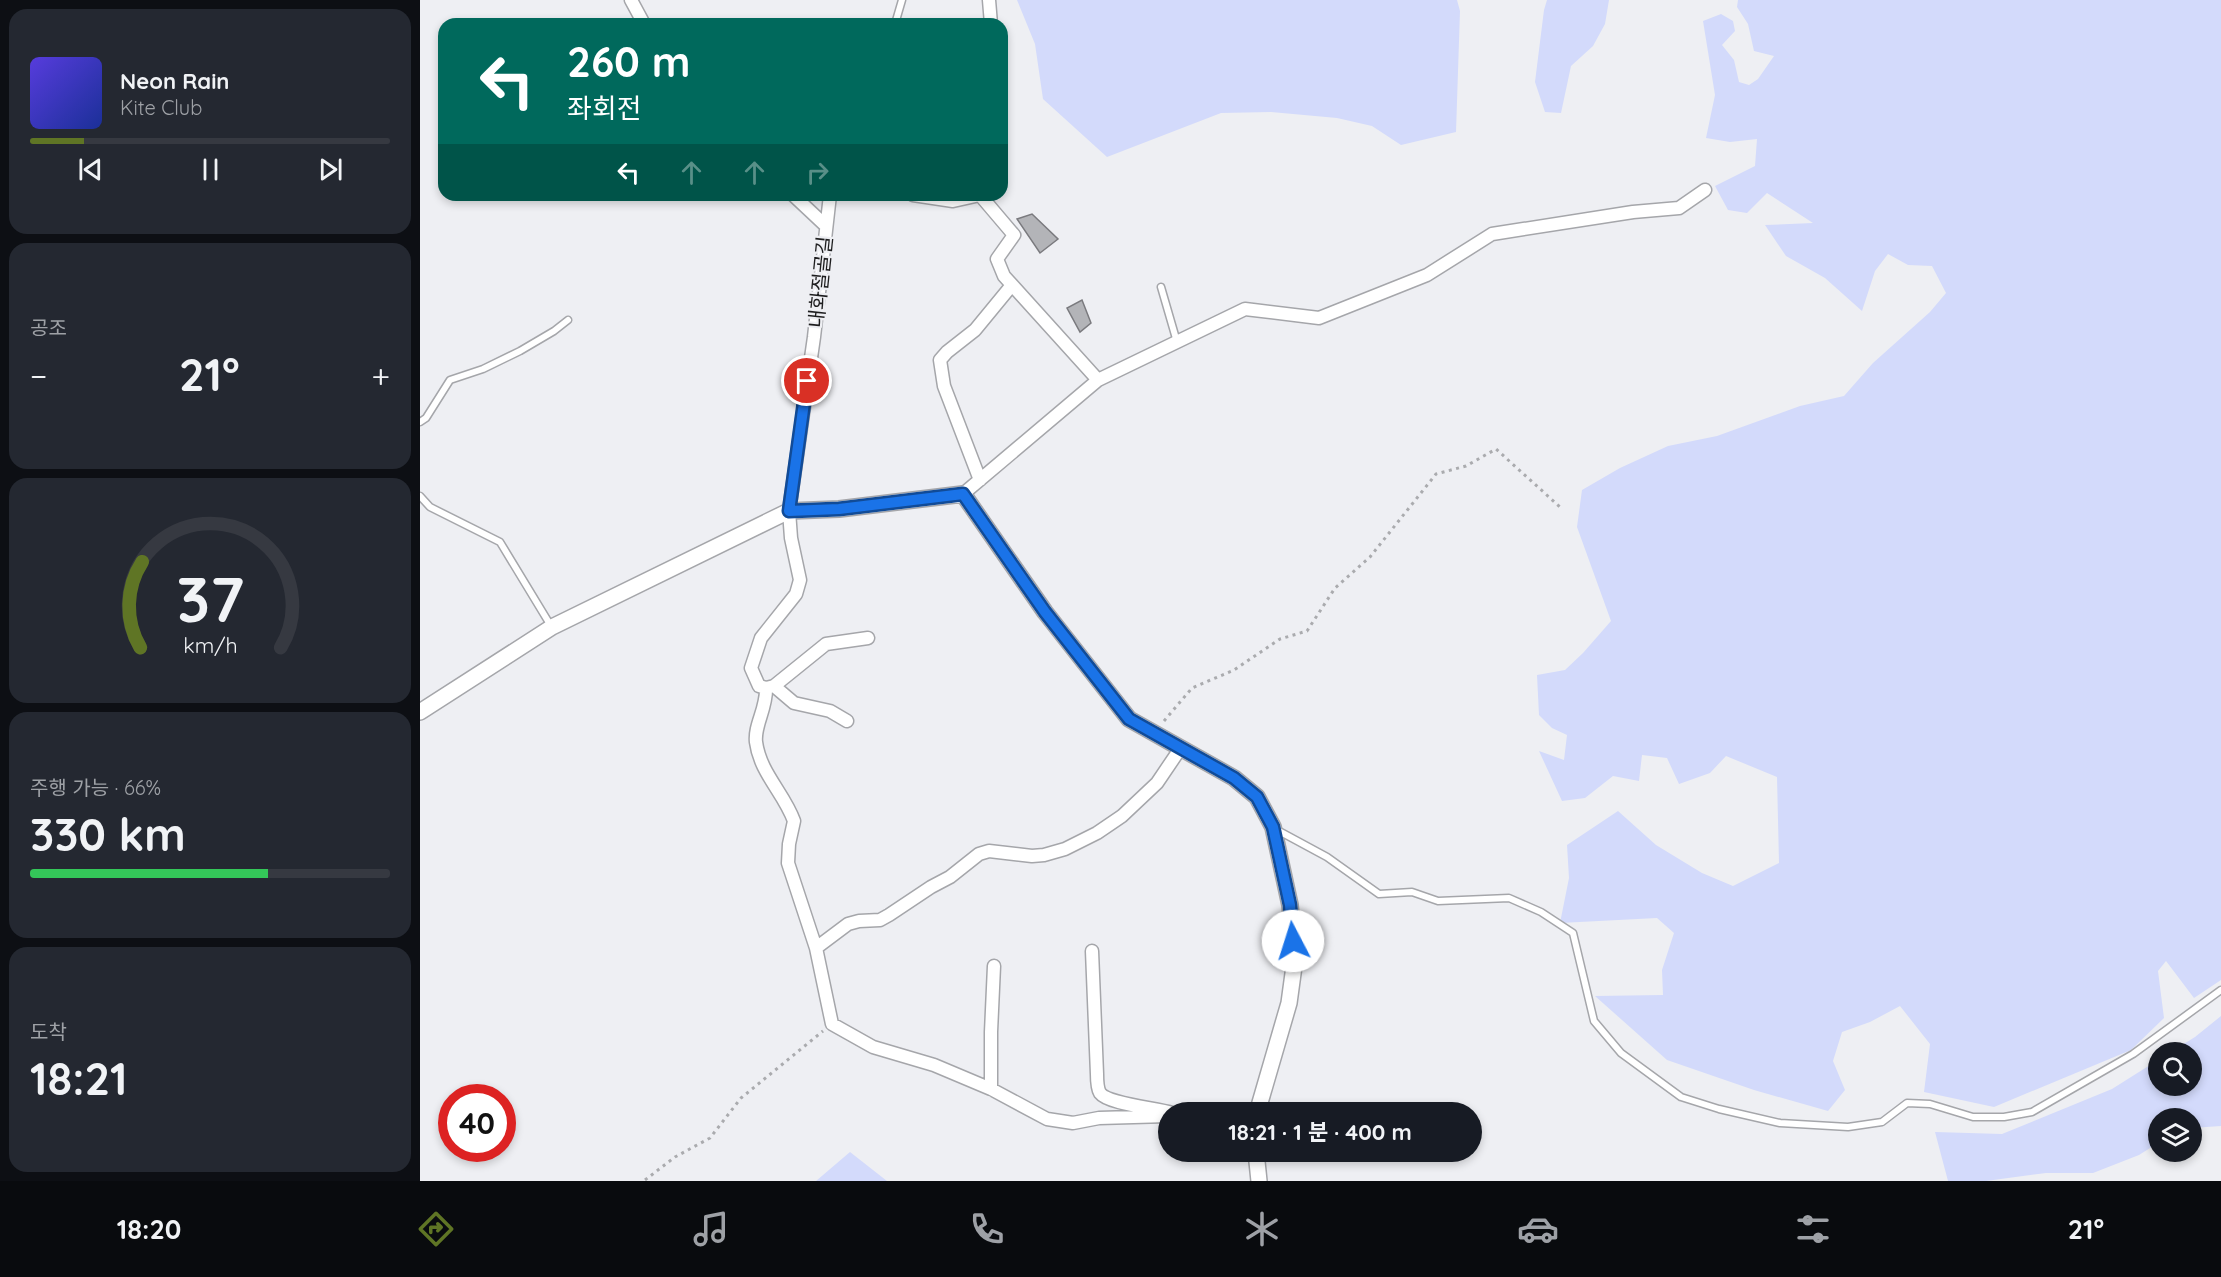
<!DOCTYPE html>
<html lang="ko">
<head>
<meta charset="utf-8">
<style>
  body { margin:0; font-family:Quicksand,"Noto Sans KR",sans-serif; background:#242831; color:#f1f3f6; height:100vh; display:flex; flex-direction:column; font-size:22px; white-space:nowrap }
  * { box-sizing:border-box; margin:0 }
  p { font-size:20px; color:#9ea1a6 }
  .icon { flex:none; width:33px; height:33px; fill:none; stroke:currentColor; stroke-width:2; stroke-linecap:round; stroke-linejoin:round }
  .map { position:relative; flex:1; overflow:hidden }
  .side { display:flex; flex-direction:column; gap:9px; padding:9px; background:#0d0f14; width:420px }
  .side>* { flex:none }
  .guide { position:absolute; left:18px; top:18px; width:570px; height:183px; border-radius:18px; box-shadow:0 3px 9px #0003; background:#00695c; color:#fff; overflow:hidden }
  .tools { position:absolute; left:1728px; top:1042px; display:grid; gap:12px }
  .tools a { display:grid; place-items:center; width:54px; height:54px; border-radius:50%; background:#171b24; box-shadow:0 3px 9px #0003; font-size:30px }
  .speed { position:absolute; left:18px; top:1084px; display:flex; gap:12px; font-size:30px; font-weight:700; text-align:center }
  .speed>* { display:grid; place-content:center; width:78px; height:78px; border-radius:50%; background:#171b24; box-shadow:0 3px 9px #0003; line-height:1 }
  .speed .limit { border:9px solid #d22; background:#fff; color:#111 }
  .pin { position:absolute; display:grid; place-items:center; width:51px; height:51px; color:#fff; margin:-26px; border:3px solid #fff; border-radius:50%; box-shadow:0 2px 6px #0007 }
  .me { position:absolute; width:66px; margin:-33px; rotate:355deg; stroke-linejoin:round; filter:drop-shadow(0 0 4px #0008) }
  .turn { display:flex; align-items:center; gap:21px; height:126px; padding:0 30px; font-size:27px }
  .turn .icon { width:78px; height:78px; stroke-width:2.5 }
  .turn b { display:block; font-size:42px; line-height:51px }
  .lanes { display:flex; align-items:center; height:57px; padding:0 30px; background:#0003; justify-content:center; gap:30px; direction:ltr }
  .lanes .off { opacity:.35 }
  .big { font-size:45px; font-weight:700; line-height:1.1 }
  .side .tile { flex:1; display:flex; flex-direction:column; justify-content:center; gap:9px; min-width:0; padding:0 21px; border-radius:18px; background:#242831 }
  .side .dial { align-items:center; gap:0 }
  .dial svg { height:156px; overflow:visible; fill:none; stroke:#363941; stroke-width:7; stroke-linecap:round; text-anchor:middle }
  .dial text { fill:#f1f3f6; stroke:none }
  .song { display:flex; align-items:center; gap:18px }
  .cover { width:72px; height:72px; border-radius:9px; background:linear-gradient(135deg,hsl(250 70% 55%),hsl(230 70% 35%)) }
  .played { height:6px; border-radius:3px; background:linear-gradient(90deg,#5f7525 15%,#363941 15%) }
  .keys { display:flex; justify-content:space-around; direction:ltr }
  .heat { display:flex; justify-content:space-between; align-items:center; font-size:33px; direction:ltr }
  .charge { height:9px; border-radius:4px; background:linear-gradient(90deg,#34c759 66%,#363941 0) }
  .trip { position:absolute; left:738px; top:1102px; width:324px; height:60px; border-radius:30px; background:#171b24; box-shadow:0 3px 9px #0003; font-weight:700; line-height:60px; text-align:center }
  .menu { display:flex; height:96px; justify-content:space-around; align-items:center; background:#090b0e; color:#9ea1a6 }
  .menu .icon { width:42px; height:42px }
  .menu .current { color:#5f7525 }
  .menu b { font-size:27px; color:#f1f3f6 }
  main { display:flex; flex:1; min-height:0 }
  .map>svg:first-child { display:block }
  .green { fill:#d3dafb }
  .building { fill:#b3b4b8; stroke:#7a7a7e; stroke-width:1.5 }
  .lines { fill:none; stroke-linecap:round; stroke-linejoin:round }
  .service-casing { stroke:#a5a6aa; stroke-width:9 }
  .minor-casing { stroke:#a5a6aa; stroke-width:15 }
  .tertiary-casing { stroke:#a5a6aa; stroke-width:18 }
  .path { stroke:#aaabae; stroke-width:3; stroke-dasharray:3 4.5; stroke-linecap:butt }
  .service { stroke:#fff; stroke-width:6 }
  .minor { stroke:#fff; stroke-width:12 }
  .tertiary { stroke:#fff; stroke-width:15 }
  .route-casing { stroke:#114b97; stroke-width:15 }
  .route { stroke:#1a73e8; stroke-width:10 }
  .labels { text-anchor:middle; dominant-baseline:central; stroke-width:4.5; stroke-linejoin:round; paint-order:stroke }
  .street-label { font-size:20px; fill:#1e1e1f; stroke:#eeeff3 }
</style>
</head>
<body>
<main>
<section class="side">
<div class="tile">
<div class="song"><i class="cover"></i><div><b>Neon Rain</b><p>Kite Club</p></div></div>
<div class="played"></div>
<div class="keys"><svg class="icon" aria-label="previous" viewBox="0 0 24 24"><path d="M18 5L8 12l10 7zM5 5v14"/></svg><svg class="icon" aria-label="pause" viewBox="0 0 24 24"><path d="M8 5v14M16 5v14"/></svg><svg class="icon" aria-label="next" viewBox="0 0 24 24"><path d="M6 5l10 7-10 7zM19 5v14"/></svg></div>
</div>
<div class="tile"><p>공조</p>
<div class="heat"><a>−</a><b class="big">21°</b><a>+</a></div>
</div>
<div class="tile dial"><svg viewBox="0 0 100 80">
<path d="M14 69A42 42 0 1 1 86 69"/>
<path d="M14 69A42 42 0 0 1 15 25" stroke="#5f7525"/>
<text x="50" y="56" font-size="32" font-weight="700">37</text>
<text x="50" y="72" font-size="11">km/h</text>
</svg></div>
<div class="tile"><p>주행 가능 · 66%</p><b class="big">330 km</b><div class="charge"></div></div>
<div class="tile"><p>도착</p><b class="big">18:21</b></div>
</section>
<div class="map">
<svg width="1801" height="1181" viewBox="0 0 1801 1181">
  <rect width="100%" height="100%" fill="#eeeff3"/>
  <path class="green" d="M 597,0 L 1037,0 L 1040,11 L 1036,132 L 981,145 L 952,126 L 917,118 L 851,112 L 801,113 L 687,157 L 623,99 L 615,44 Z
    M 1127,0 L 1189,0 L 1185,24 L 1173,46 L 1151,66 L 1141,113 L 1125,112 L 1115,82 L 1124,10 Z
    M 1318,0 L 1801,0 L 1801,980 L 1774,998 L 1746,961 L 1738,971 L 1744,1018 L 1711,1050 L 1574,1107 L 1504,1092 L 1510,1044 L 1480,1006 L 1450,1022 L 1422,1032 L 1413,1061 L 1425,1090 L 1408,1111 L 1334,1090 L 1247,1060 L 1175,996 L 1243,995 L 1242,970 L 1254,933 L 1237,918 L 1140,923 L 1149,878 L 1147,845 L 1198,811 L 1236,845 L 1282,873 L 1313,886 L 1359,863 L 1357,777 L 1306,756 L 1290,773 L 1259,784 L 1247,758 L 1222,755 L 1219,781 L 1193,776 L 1165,798 L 1142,801 L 1119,751 L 1144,760 L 1147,735 L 1132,728 L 1119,715 L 1117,675 L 1145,670 L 1163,653 L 1191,621 L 1157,527 L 1162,490 L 1200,468 L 1248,446 L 1297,436 L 1380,406 L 1424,396 L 1453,363 L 1510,312 L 1526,293 L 1512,266 L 1488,265 L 1468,254 L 1455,271 L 1442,311 L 1405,278 L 1366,256 L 1345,225 L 1393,223 L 1347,193 L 1327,213 L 1308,210 L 1295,186 L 1335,166 L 1337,139 L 1310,142 L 1286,138 L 1295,95 L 1283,21 L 1301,14 L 1313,21 L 1315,31 L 1302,45 L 1314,60 L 1319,82 L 1329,85 L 1338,79 L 1354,56 L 1334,51 L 1328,24 L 1317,7 Z
    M 1801,1016 L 1801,1126 L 1772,1128 L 1772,1119 L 1738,1119 L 1738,1143 L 1719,1155 L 1673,1173 L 1626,1173 L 1566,1181 L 1528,1181 L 1515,1132 L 1582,1134 L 1692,1089 L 1738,1060 L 1738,1086 L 1772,1086 L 1772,1053 L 1749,1053 L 1775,1037 Z
    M 430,1152 L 467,1181 L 396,1181 Z"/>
  <path class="building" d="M 612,214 L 638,239 L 620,253 L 597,219 Z
    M 662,300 L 671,323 L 660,332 L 647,308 Z"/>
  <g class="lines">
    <defs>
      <path id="service" d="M 475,24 L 482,0
        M 741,287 L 757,342
        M 0,422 L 6,418 L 30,380 L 63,369 L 100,351 L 134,331 L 148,320
        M 0,496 L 10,507 L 80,542 L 131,626
        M 857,830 L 907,857 L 959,894 L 992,892 L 1018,901 L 1089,898 L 1121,912 L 1153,933 L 1174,1021 L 1201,1053 L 1261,1097 L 1299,1109 L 1360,1123 L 1428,1127 L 1462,1122 L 1487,1103 L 1510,1104 L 1553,1117 L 1584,1117 L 1612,1112 L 1713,1054 L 1801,990"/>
      <path id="minor" d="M 211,0 L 224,24
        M 569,0 L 571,24
        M 373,195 L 406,226
        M 410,195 L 394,337 L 369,511 L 371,538 L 380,580 L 376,594 L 341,638 L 331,668 L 339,686 L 346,688 L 354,686 L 406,644 L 448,638
        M 493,195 L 533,201 L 560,195
        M 560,195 L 594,235 L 577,259 L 584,276 L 678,380
        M 560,480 L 524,386 L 520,360 L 527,352 L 555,330 L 592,285
        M 543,494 L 678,380 L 825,309 L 899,318 L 1007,275 L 1072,234 L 1213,212 L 1259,208 L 1285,190
        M 354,686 L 374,703 L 410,711 L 427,721
        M 346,688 C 347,708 334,725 336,742 C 340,773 364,793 374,821 L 369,844 L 368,863 L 396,948 L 412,1024 L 453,1047 L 514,1065 L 571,1089 L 627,1119 L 653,1123 L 679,1118 L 748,1116
        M 396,948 L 428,924 L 439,921 L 460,920 L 469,915 L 511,887 L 530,877 L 559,854 L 569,851 L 612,856 L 624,855 L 645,849 L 677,833 L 702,816 L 737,783 L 760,749
        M 672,951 L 677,1074 C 677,1080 677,1088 680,1093 C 688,1104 736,1108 752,1113
        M 571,1089 L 571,1032 L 574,966"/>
      <path id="tertiary" d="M 0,712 L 132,627 L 369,511 L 419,509 L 543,494 L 625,612 L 709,719 L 814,778 L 837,797 L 853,827 L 870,905 L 875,959 L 869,1003 L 837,1113
        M 836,1152 L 839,1181"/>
    </defs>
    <use href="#service" class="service-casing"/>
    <use href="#minor" class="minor-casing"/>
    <use href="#tertiary" class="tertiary-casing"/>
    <path class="path" d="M 744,721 L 772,688 L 814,670 L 860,639 L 887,631 L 915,588 L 950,557 L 1016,474 L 1046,466 L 1076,449 L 1140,507
      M 225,1180 L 255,1157 L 290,1138 L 321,1098 L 403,1031"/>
    <use href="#service" class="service"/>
    <use href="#minor" class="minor"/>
    <use href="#tertiary" class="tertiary"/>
  </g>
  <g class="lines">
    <defs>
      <path id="route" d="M 387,381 L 369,511 L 419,509 L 543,494 L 625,612 L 709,719 L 814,778 L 837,797 L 853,827 L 870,905 L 873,941"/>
    </defs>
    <use href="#route" class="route-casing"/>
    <use href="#route" class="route"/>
  </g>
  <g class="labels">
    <g class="street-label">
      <text transform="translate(400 282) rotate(-84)">내화절골길</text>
    </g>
  </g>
</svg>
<div class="tools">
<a><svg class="icon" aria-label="search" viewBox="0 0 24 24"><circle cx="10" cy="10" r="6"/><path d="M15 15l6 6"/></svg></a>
<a><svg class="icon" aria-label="layers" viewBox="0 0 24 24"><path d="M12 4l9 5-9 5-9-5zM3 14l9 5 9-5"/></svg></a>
</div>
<div class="speed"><div class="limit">40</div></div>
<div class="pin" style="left:387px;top:381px;background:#d93025"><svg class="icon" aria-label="arrive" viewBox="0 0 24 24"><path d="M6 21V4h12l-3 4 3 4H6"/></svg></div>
<svg class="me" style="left:873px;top:941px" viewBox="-20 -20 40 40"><circle r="19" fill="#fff"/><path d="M0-13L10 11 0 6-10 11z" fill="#1a73e8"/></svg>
<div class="trip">18:21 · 1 분 · 400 m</div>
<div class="guide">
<div class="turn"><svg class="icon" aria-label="left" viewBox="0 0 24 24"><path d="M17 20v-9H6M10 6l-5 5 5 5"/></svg><div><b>260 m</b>좌회전</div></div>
<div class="lanes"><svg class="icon" aria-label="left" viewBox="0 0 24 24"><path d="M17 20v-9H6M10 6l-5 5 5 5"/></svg><svg class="icon off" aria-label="ahead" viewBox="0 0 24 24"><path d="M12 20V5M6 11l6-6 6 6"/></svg><svg class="icon off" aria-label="ahead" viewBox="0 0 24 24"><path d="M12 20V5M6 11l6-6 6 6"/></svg><svg class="icon off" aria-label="right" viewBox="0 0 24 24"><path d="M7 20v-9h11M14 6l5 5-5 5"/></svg></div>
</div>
</div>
</main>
<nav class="menu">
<b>18:20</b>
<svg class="icon current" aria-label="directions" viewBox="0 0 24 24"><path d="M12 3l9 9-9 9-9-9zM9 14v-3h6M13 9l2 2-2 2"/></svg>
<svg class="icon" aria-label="music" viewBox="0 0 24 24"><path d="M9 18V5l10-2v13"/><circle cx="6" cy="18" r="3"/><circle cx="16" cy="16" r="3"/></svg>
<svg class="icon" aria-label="phone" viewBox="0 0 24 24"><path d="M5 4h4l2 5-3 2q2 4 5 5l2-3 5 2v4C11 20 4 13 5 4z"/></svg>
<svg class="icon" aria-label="climate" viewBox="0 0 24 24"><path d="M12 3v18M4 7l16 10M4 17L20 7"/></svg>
<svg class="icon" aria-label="car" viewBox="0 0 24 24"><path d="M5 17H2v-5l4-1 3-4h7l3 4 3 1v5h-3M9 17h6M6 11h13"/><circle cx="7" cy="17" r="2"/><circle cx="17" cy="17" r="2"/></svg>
<svg class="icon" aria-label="filters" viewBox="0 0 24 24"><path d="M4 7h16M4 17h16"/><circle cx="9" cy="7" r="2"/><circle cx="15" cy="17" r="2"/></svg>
<b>21°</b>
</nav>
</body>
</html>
